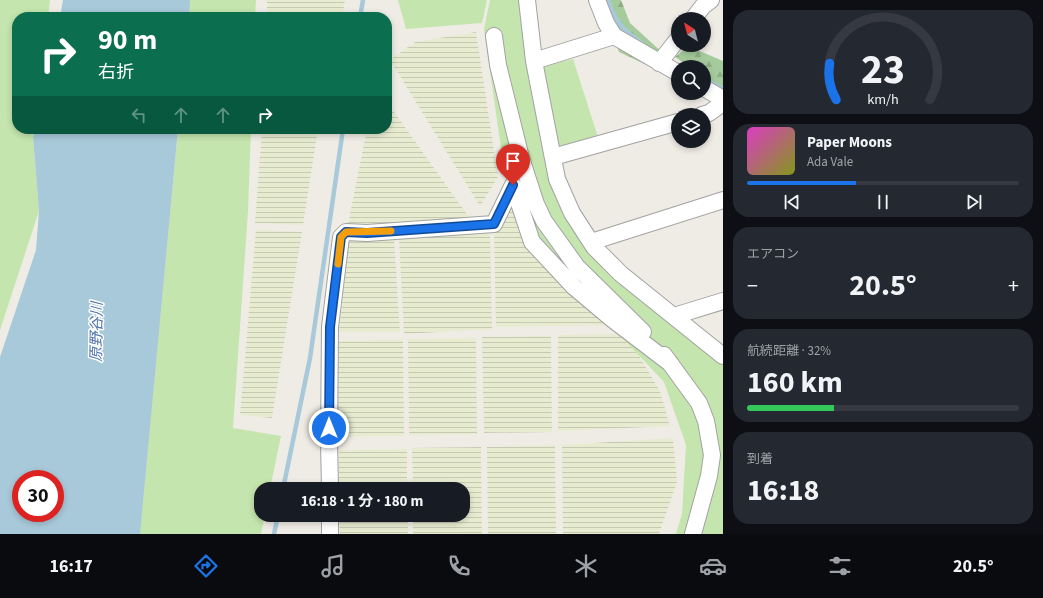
<!DOCTYPE html>
<html lang="ja">
<head>
<meta charset="utf-8">
<style>
  body { margin:0; font-family:"Source Sans 3","Noto Sans JP",sans-serif; background:#242831; color:#f1f3f6; height:100vh; display:flex; flex-direction:column; font-size:15px; white-space:nowrap }
  * { box-sizing:border-box; margin:0 }
  p { font-size:13px; color:#9ea1a6 }
  .icon { flex:none; width:22px; height:22px; fill:none; stroke:currentColor; stroke-width:2; stroke-linecap:round; stroke-linejoin:round }
  .map { position:relative; flex:1; overflow:hidden }
  .side { display:flex; flex-direction:column; gap:10px; padding:10px; background:#0d0f14; width:320px }
  .side>* { flex:none }
  .hud { position:absolute; left:12px; top:12px; width:380px; height:122px; border-radius:16px; box-shadow:0 2px 6px #0003; background:#0b6e4f; color:#fff; overflow:hidden }
  .needle { width:26px; rotate:324deg }
  .controls { position:absolute; left:671px; top:12px; display:grid; gap:8px }
  .controls a { display:grid; place-items:center; width:40px; height:40px; border-radius:50%; background:#171b24; box-shadow:0 2px 6px #0003; font-size:20px }
  .speed { position:absolute; left:12px; top:470px; display:flex; gap:8px; font-size:20px; font-weight:700; text-align:center }
  .speed>* { display:grid; place-content:center; width:52px; height:52px; border-radius:50%; background:#171b24; box-shadow:0 2px 6px #0003; line-height:1 }
  .speed .limit { border:6px solid #d22; background:#fff; color:#111 }
  .pin { position:absolute; display:grid; place-items:center; width:34px; height:34px; color:#fff; margin:-41px -17px; border-radius:50% 50% 50% 0; rotate:-45deg; box-shadow:0 0 4px #0007 }
  .pin .icon { rotate:45deg }
  .me { position:absolute; width:44px; margin:-22px; rotate:0deg; stroke-linejoin:round; filter:drop-shadow(0 0 3px #0008) }
  .turn { display:flex; align-items:center; gap:14px; height:84px; padding:0 20px; font-size:18px }
  .turn .icon { width:52px; height:52px; stroke-width:2.5 }
  .turn b { display:block; font-size:28px; line-height:34px }
  .lanes { display:flex; align-items:center; height:38px; padding:0 20px; background:#0003; justify-content:center; gap:20px; direction:ltr }
  .lanes .off { opacity:.35 }
  .big { font-size:30px; font-weight:700; line-height:1.1 }
  .side .tile { flex:1; display:flex; flex-direction:column; justify-content:center; gap:6px; min-width:0; padding:0 14px; border-radius:16px; background:#242831 }
  .side .dial { align-items:center; gap:0 }
  .dial svg { height:104px; overflow:visible; fill:none; stroke:#363941; stroke-width:7; stroke-linecap:round; text-anchor:middle }
  .dial text { fill:#f1f3f6; stroke:none }
  .song { display:flex; align-items:center; gap:12px }
  .cover { width:48px; height:48px; border-radius:6px; background:linear-gradient(135deg,hsl(310 70% 55%),hsl(70 70% 35%)) }
  .played { height:4px; border-radius:2px; background:linear-gradient(90deg,#1a73e8 40%,#363941 40%) }
  .keys { display:flex; justify-content:space-around; direction:ltr }
  .heat { display:flex; justify-content:space-between; align-items:center; font-size:22px; direction:ltr }
  .charge { height:6px; border-radius:3px; background:linear-gradient(90deg,#34c759 32%,#363941 0) }
  .trip { position:absolute; left:254px; top:482px; width:216px; height:40px; border-radius:16px; background:#171b24; box-shadow:0 2px 6px #0003; font-weight:700; line-height:40px; text-align:center }
  .tabs { display:flex; height:64px; justify-content:space-around; align-items:center; background:#090b0e; color:#9ea1a6 }
  .tabs .icon { width:28px; height:28px }
  .tabs .current { color:#1a73e8 }
  .tabs b { font-size:18px; color:#f1f3f6 }
  main { display:flex; flex:1; min-height:0 }
  .map>svg:first-child { display:block }
  .farmland { fill:url(#farmland-rules) }
  .grass { fill:#c4e5ae }
  .forest { fill:url(#forest-firs) }
  .water { fill:#a8c9d9; fill-rule:evenodd }
  .lines { fill:none; stroke-linecap:round; stroke-linejoin:round }
  .stream { stroke:#a8c9d9; stroke-width:4.5 }
  .minor-casing { stroke:#a2a2a2; stroke-width:18 }
  .minor { stroke:#fff; stroke-width:16 }
  .route-casing { stroke:#114b97; stroke-width:10 }
  .route { stroke:#1a73e8; stroke-width:7 }
  .slow { stroke:#f59e0b; stroke-width:7 }
  .labels { text-anchor:middle; dominant-baseline:central; stroke-width:3; stroke-linejoin:round; paint-order:stroke }
  .water-label { font-size:15px; font-style:italic; fill:#5174a8; stroke:#fff }
</style>
</head>
<body>
<main>
<div class="map">
<svg width="723" height="534" viewBox="0 0 723 534">
  <defs>
    <pattern id="farmland-rules" width="6" height="5" patternUnits="userSpaceOnUse"><rect width="6" height="5" fill="#e7ecd1"/><path d="M0 2.5h6" fill="none" stroke="#c6cab3"/></pattern>
    <pattern id="forest-firs" width="22" height="20" patternUnits="userSpaceOnUse"><rect width="22" height="20" fill="#a5cb9c"/><path d="M5 1l3.5 6h-7zM16 11l3.5 6h-7z" fill="#8eae86"/></pattern>
  </defs>
  <rect width="100%" height="100%" fill="#efece5"/>
  <path class="farmland" d="M 267,0 L 345,0 L 342,17 L 267,17 Z
    M 476,32 L 498,177 L 480,206 L 390,60 L 415,42 Z
    M 387,102 L 471,220 L 347,229 L 367,129 L 387,129 Z
    M 262,129 L 318,129 L 303,225 L 255,223 Z
    M 513,197 L 619,325 L 496,327 L 494,229 Z
    M 490,229 L 492,329 L 404,334 L 399,238 Z
    M 256,230 L 302,232 L 272,418 L 240,415 Z
    M 394,238 L 400,332 L 339,332 L 349,239 Z
    M 626,334 L 660,391 L 670,426 L 558,431 L 558,335 Z
    M 551,336 L 552,432 L 484,433 L 482,337 Z
    M 476,338 L 477,434 L 409,435 L 408,339 Z
    M 403,340 L 404,436 L 335,437 L 334,341 Z
    M 673,438 L 677,482 L 659,534 L 563,534 L 562,445 Z
    M 555,445 L 556,534 L 488,534 L 487,447 Z
    M 481,447 L 482,534 L 413,534 L 413,515 L 463,515 L 463,489 L 413,489 L 412,448 Z
    M 407,449 L 407,489 L 339,489 L 339,450 Z
    M 339,515 L 408,515 L 408,534 L 340,534 Z"/>
  <path class="grass" d="M 0,0 L 50,0 L 48,17 L 17,17 L 17,129 L 34,129 L 33,137 L 39,211 L 0,330 Z
    M 189,0 L 256,0 L 255,17 L 188,17 Z
    M 398,0 L 487,0 L 482,23 L 406,29 Z
    M 490,0 L 528,0 L 570,208 L 621,274 L 723,356 L 723,534 L 676,534 L 682,514 L 686,445 L 664,382 L 532,242 L 502,155 L 484,29 Z
    M 573,59 L 598,137 L 559,146 L 542,67 Z
    M 178,129 L 251,129 L 248,211 L 233,428 L 281,436 L 270,489 L 261,489 L 261,515 L 265,515 L 261,534 L 136,534 L 143,498 Z"/>
  <path class="forest" d="M 598,0 L 621,0 L 630,23 L 665,55 L 653,68 L 619,52 Z
    M 688,46 L 723,61 L 723,89 L 704,76 L 704,67 L 690,67 L 675,57 Z"/>
  <path class="water" d="M 63,0 L 190,0 L 189,17 L 60,17 Z
    M 35,129 L 178,129 L 140,534 L 0,534 L 0,357 L 36,250 L 39,211 L 33,137 ZM 21,479 L 55,479 L 55,513 L 21,513 Z"/>
  <g class="lines">
    <path class="stream" d="M 608,0 C 615,22 625,32 643,44
      M 360,17 L 363,0
      M 704,79 L 723,89
      M 283,489 L 310,358 L 343,129
      M 274,534 L 278,515"/>
    <defs>
      <path id="minor" d="M 527,0 L 534,61 L 557,179 L 572,213 L 594,247 L 621,274 L 723,356
        M 597,0 L 606,23 L 614,36 L 678,73
        M 693,19 L 703,6 L 711,0
        M 494,36 L 498,65 L 521,158 L 536,204 L 544,221 L 577,267 L 643,332
        M 534,61 L 614,36
        M 659,63 L 678,39
        M 704,88 L 723,99
        M 702,115 L 709,113 L 723,103
        M 553,157 L 678,122
        M 591,242 L 723,200
        M 674,316 L 723,301
        M 664,355 L 699,403 L 706,421 L 712,455 L 709,476 L 693,534
        M 330,489 L 329,442 L 330,327 L 341,237 L 346,232 L 367,233 L 494,224 L 513,185 L 532,242 L 574,287 L 612,319 L 671,364
        M 330,515 L 330,534"/>
    </defs>
    <use href="#minor" class="minor-casing"/>
    <use href="#minor" class="minor"/>
  </g>
  <g class="lines">
    <defs>
      <path id="route" d="M 329,428 L 330,327 L 341,237 L 346,232 L 367,233 L 494,224 L 513,185"/>
    </defs>
    <use href="#route" class="route-casing"/>
    <use href="#route" class="route"/>
    <path class="slow" d="M 338,264 L 341,237 L 346,232 L 391,231"/>
  </g>
  <g class="labels">
    <g class="water-label">
      <text transform="translate(97 332) rotate(-89)">原野谷川</text>
    </g>
  </g>
</svg>
<div class="controls">
<a><svg class="needle" viewBox="-14 -14 28 28"><path d="M0-13l5 13h-10z" fill="#e53935"/><path d="M0 13l5-13h-10z" fill="#9ea1a6"/></svg></a>
<a><svg class="icon" aria-label="search" viewBox="0 0 24 24"><circle cx="10" cy="10" r="6"/><path d="M15 15l6 6"/></svg></a>
<a><svg class="icon" aria-label="layers" viewBox="0 0 24 24"><path d="M12 4l9 5-9 5-9-5zM3 14l9 5 9-5"/></svg></a>
</div>
<div class="speed"><div class="limit">30</div></div>
<div class="pin" style="left:513px;top:185px;background:#d93025"><svg class="icon" aria-label="arrive" viewBox="0 0 24 24"><path d="M6 21V4h12l-3 4 3 4H6"/></svg></div>
<svg class="me" style="left:329px;top:428px" viewBox="-20 -20 40 40"><circle r="17" fill="#1a73e8" stroke="#fff" stroke-width="3"/><path d="M0-11L8 9 0 5-8 9z" fill="#fff"/></svg>
<div class="trip">16:18 · 1 分 · 180 m</div>
<div class="hud">
<div class="turn"><svg class="icon" aria-label="right" viewBox="0 0 24 24"><path d="M7 20v-9h11M14 6l5 5-5 5"/></svg><div><b>90 m</b>右折</div></div>
<div class="lanes"><svg class="icon off" aria-label="left" viewBox="0 0 24 24"><path d="M17 20v-9H6M10 6l-5 5 5 5"/></svg><svg class="icon off" aria-label="ahead" viewBox="0 0 24 24"><path d="M12 20V5M6 11l6-6 6 6"/></svg><svg class="icon off" aria-label="ahead" viewBox="0 0 24 24"><path d="M12 20V5M6 11l6-6 6 6"/></svg><svg class="icon" aria-label="right" viewBox="0 0 24 24"><path d="M7 20v-9h11M14 6l5 5-5 5"/></svg></div>
</div>
</div>
<section class="side">
<div class="tile dial"><svg viewBox="0 0 100 80">
<path d="M14 69A42 42 0 1 1 86 69"/>
<path d="M14 69A42 42 0 0 1 9 41" stroke="#1a73e8"/>
<text x="50" y="56" font-size="32" font-weight="700">23</text>
<text x="50" y="72" font-size="11">km/h</text>
</svg></div>
<div class="tile">
<div class="song"><i class="cover"></i><div><b>Paper Moons</b><p>Ada Vale</p></div></div>
<div class="played"></div>
<div class="keys"><svg class="icon" aria-label="previous" viewBox="0 0 24 24"><path d="M18 5L8 12l10 7zM5 5v14"/></svg><svg class="icon" aria-label="pause" viewBox="0 0 24 24"><path d="M8 5v14M16 5v14"/></svg><svg class="icon" aria-label="next" viewBox="0 0 24 24"><path d="M6 5l10 7-10 7zM19 5v14"/></svg></div>
</div>
<div class="tile"><p>エアコン</p>
<div class="heat"><a>−</a><b class="big">20.5°</b><a>+</a></div>
</div>
<div class="tile"><p>航続距離 · 32%</p><b class="big">160 km</b><div class="charge"></div></div>
<div class="tile"><p>到着</p><b class="big">16:18</b></div>
</section>
</main>
<nav class="tabs">
<b>16:17</b>
<svg class="icon current" aria-label="directions" viewBox="0 0 24 24"><path d="M12 3l9 9-9 9-9-9zM9 14v-3h6M13 9l2 2-2 2"/></svg>
<svg class="icon" aria-label="music" viewBox="0 0 24 24"><path d="M9 18V5l10-2v13"/><circle cx="6" cy="18" r="3"/><circle cx="16" cy="16" r="3"/></svg>
<svg class="icon" aria-label="phone" viewBox="0 0 24 24"><path d="M5 4h4l2 5-3 2q2 4 5 5l2-3 5 2v4C11 20 4 13 5 4z"/></svg>
<svg class="icon" aria-label="climate" viewBox="0 0 24 24"><path d="M12 3v18M4 7l16 10M4 17L20 7"/></svg>
<svg class="icon" aria-label="car" viewBox="0 0 24 24"><path d="M5 17H2v-5l4-1 3-4h7l3 4 3 1v5h-3M9 17h6M6 11h13"/><circle cx="7" cy="17" r="2"/><circle cx="17" cy="17" r="2"/></svg>
<svg class="icon" aria-label="filters" viewBox="0 0 24 24"><path d="M4 7h16M4 17h16"/><circle cx="9" cy="7" r="2"/><circle cx="15" cy="17" r="2"/></svg>
<b>20.5°</b>
</nav>
</body>
</html>
